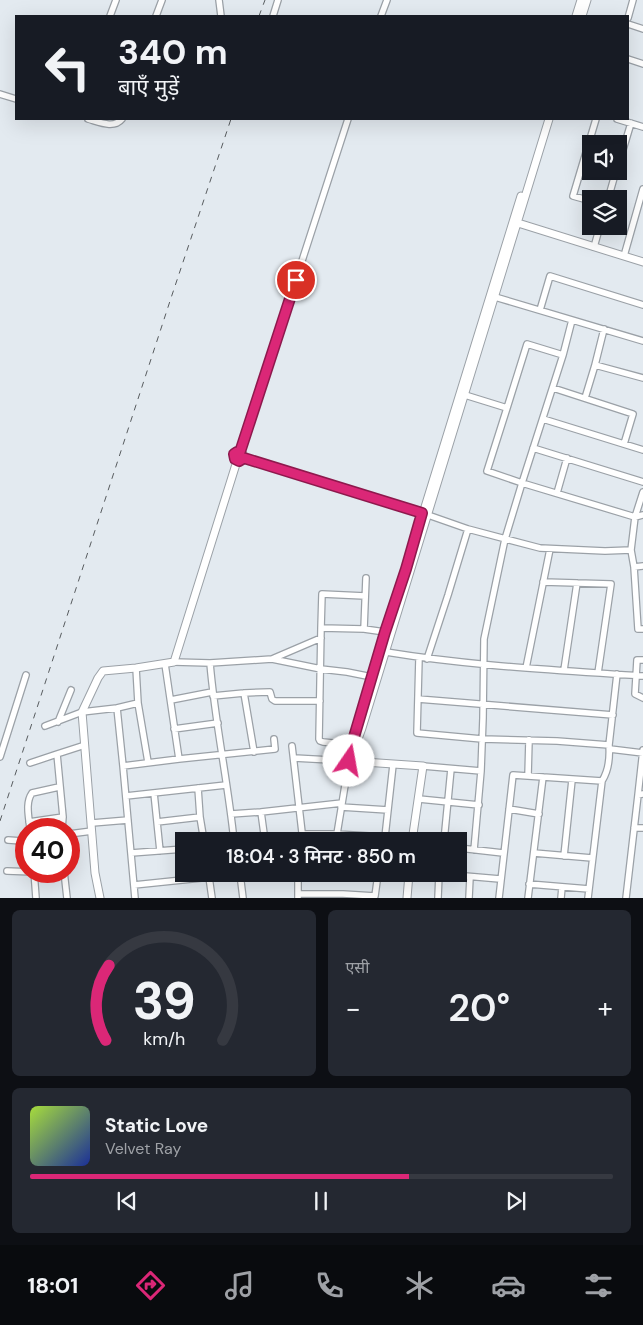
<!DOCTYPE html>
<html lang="hi">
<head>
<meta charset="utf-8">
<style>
  body { margin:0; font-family:"DM Sans","Noto Sans Devanagari",sans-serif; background:#242831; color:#f1f3f6; height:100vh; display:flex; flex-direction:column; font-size:19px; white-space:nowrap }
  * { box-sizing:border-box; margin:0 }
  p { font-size:16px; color:#9ea1a6 }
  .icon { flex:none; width:28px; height:28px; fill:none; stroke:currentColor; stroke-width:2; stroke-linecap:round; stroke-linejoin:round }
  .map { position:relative; height:898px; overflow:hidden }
  .drawer { display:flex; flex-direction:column; gap:12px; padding:12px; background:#0d0f14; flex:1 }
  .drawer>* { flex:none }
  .hud { position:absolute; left:15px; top:15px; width:614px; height:105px; border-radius:0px; box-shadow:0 5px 20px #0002; background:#171b24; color:#f1f3f6; overflow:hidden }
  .controls { position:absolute; left:582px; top:135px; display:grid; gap:10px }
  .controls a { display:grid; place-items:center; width:45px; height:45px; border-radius:0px; background:#171b24; box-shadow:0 5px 20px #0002; font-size:25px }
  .speed { position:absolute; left:15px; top:818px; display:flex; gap:10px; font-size:25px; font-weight:700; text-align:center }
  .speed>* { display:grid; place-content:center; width:65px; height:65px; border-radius:50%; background:#171b24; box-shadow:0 5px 20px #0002; line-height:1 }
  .speed .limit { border:8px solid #d22; background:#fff; color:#111 }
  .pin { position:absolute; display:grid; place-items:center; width:42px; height:42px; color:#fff; margin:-21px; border:2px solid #fff; border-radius:50%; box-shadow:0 1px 5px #0007 }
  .me { position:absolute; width:55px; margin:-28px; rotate:12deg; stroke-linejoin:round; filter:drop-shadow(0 0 4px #0008) }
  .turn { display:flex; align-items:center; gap:18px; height:105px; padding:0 20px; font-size:22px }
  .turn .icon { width:65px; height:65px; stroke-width:2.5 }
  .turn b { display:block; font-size:35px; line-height:42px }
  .big { font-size:38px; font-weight:600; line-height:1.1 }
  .drawer .tile { flex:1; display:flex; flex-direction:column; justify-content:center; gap:8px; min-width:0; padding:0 18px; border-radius:8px; background:#242831 }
  .drawer .dial { align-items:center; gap:0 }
  .dial svg { height:130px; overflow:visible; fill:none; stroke:#363941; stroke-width:7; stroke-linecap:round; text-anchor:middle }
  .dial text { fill:#f1f3f6; stroke:none }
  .song { display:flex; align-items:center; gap:15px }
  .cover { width:60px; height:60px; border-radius:8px; background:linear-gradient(135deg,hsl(80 70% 55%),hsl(230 70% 35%)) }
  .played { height:5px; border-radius:2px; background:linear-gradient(90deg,#db2777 65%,#363941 65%) }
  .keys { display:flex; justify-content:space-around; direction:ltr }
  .heat { display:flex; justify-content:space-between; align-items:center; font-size:28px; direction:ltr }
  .drawer .tiles { flex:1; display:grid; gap:12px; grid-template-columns:1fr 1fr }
  .tile:last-child { grid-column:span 2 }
  .trip { position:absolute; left:175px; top:832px; width:292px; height:50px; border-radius:0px; background:#171b24; box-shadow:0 5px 20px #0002; font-weight:600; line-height:50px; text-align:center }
  .tabs { display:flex; height:80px; justify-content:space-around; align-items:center; background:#090b0e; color:#9ea1a6 }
  .tabs .icon { width:35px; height:35px }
  .tabs .on { color:#db2777 }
  .tabs b { font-size:22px; color:#f1f3f6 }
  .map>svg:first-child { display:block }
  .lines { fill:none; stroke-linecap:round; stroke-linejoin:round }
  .minor-casing { stroke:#9ba1a7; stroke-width:8 }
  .tertiary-casing { stroke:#9ba1a7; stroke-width:9 }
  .minor { stroke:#fff; stroke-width:5.5 }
  .tertiary { stroke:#fff; stroke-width:7 }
  .rail { stroke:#585c5f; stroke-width:1; stroke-dasharray:6 6; stroke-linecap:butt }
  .route-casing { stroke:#8e194d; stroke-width:12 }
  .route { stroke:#db2777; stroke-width:9 }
</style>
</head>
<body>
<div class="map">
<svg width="643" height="898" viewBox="0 0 643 898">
  <rect width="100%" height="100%" fill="#e3eaf0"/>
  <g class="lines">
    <defs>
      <path id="minor" d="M 219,0 L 221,16
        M 110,16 L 116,0
        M 156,16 L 162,0
        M 273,16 L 278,0
        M 381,16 L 387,0
        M 628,18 L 633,0
        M 628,24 L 643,29
        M 628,59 L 643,64
        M 0,94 L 16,99
        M 88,119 C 99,122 114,129 122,119
        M 617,119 L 643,127
        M 619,163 L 631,123
        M 608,199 L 616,171
        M 591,201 L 573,196 L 596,119
        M 594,247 L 600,226
        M 624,256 L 643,189
        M 495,297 L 643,341
        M 540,310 L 550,276 L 643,305
        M 563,355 L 522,483 L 635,517 L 643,515
        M 595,365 L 604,329
        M 553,388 L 633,414 L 624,444
        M 465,395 L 507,408 L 527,344 L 563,355 L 572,320
        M 585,398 L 595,365 L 643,378
        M 543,419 L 643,450
        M 533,448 L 643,482
        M 240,452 L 348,119
        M 643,492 L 635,517 L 631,550 L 634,567 L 638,629 L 643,629
        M 557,493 L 567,458
        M 428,515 L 468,529 L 540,548 L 605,551 L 631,550
        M 634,567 L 643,566
        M 543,582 L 611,584 L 598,673
        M 321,628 L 322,594 L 365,596
        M 364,629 L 366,578
        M 386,652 C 471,666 557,670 643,676
        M 419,658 L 417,733 L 482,739 L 557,741 L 609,745 L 617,674
        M 272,659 L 321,669 L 347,672 L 372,677
        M 427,659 L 448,595 L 468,529
        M 643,660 L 637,660 L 635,694 L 643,698
        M 174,662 L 210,663 L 272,659 L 321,638
        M 210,663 C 215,723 228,782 234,841
        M 136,668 L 138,703 L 148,762
        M 526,668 L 550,549
        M 564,670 L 577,583
        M 213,696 L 244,693
        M 418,699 L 613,715
        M 171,700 L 212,692
        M 117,708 L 138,703
        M 58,722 L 71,690
        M 45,726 L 82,712 L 117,708 L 123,766 L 179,759 L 165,664
        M 174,729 L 218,723
        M 353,745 L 323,742 L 320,741 L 319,739 L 321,628 L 364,629 L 385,632
        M 292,746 L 303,841
        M 610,749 L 643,753
        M 643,750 L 638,795 L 643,794
        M 254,752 L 244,693 L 270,692 L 272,699 L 275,701 L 320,701
        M 0,757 L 26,675
        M 294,758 L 349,761 L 337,834 L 303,834
        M 179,759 L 275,749 L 274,739
        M 30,763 L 57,754
        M 123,766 L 135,898
        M 423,766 L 481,771 L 483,718 L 484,639 L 505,539 L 522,483 L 487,471 L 507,408
        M 528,776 L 529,740
        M 198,788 L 200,817 L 204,841
        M 154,793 L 160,851
        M 126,796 L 226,785
        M 419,799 L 479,805
        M 341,807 L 388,810 L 393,765
        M 509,809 L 539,814
        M 388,810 L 385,837 L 412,838
        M 261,812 L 342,803
        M 231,814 L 261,812 L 265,841
        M 29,822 L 63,817
        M 157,822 L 200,817
        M 92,823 L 128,820
        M 634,828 L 643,828
        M 30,829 C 29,817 25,803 32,793 L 59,787
        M 62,829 L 63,817 L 57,754 L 85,745
        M 69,834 L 92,831
        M 337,834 L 385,837
        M 8,840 L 22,841 L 26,840
        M 444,841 L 451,769
        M 459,848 L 503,853
        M 474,850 L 481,771
        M 131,853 L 184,849
        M 534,853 L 592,858
        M 564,856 L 572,780
        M 7,871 L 34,872
        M 34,871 L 36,898
        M 64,871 L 67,898
        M 298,874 L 298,894
        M 442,874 L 500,879
        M 209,877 L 212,898
        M 529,884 L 589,889
        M 134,885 L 240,874 L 243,898
        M 298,898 L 298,894 L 343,894 L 375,896 L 378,874
        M 438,898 L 439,874
        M 469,898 L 470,877
        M 499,898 L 513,775 L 602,781
        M 528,898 L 543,777
        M 561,898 L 562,887
        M 588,898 L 602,781 C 609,770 610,758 609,745
        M 626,898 L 638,795"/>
      <path id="tertiary" d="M 576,16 L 581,0
        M 582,16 L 587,0
        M 518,223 L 643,262
        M 244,458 L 241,461 L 238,461 L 235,459 L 234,455 L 237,452 L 240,452 L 243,454 L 244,458 L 424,514
        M 355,743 L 354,737 L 521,196
        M 412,841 L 423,766 L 349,761 L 353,745 L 358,739 L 362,728 L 549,119
        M 100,898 L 95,873 L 82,712 L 98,678 L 103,671 L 136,668 L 174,662 L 237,461
        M 407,898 L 409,874"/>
    </defs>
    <use href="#minor" class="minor-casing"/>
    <use href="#tertiary" class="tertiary-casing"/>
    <use href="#minor" class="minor"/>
    <use href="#tertiary" class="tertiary"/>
    <path class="rail" d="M 259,16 L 265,0
      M 0,821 L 171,298 L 231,119"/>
  </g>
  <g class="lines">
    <defs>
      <path id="route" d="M 296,280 L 240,452 L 237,452 L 234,454 L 235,459 L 239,461 L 244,458 L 422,513 L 406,569 L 385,632 L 354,737 L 354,743 L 353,745 L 349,761"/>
    </defs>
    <use href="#route" class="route-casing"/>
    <use href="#route" class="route"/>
  </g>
</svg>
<div class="controls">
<a><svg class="icon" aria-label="sound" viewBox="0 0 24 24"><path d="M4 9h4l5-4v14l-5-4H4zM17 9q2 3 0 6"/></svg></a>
<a><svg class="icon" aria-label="layers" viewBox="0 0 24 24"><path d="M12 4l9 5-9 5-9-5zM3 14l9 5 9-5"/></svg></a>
</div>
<div class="speed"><div class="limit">40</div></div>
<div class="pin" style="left:296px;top:280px;background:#d93025"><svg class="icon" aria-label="arrive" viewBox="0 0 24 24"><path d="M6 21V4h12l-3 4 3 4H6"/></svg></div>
<svg class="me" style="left:349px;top:761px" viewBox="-20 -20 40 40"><circle r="19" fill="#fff"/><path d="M0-13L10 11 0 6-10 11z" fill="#db2777"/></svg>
<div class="trip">18:04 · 3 मिनट · 850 m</div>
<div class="hud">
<div class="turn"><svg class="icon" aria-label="left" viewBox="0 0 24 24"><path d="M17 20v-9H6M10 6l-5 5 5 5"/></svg><div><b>340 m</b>बाएँ मुड़ें</div></div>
</div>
</div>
<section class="drawer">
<div class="tiles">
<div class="tile dial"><svg viewBox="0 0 100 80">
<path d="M14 69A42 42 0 1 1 86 69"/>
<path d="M14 69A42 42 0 0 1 16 23" stroke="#db2777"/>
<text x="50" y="56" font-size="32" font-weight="700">39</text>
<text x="50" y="72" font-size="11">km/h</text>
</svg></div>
<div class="tile"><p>एसी</p>
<div class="heat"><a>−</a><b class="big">20°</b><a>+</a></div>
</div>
<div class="tile">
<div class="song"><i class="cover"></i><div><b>Static Love</b><p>Velvet Ray</p></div></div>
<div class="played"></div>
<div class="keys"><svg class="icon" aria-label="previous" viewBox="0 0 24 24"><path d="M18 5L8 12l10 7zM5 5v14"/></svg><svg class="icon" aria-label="pause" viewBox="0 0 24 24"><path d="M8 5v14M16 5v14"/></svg><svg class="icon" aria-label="next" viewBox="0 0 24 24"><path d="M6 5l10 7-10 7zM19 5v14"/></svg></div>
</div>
</div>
</section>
<nav class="tabs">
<b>18:01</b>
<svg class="icon on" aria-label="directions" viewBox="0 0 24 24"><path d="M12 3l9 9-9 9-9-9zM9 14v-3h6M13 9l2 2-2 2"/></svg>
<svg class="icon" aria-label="music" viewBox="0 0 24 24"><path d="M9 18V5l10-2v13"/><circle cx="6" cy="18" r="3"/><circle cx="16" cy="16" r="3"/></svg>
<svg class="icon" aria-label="phone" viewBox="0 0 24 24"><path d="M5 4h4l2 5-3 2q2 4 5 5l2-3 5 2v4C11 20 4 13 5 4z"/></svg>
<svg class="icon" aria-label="climate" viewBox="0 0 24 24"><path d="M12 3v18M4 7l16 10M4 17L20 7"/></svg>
<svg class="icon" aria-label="car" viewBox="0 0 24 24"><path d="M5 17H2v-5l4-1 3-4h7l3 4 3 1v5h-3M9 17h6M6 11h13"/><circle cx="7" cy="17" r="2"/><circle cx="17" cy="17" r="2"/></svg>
<svg class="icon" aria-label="filters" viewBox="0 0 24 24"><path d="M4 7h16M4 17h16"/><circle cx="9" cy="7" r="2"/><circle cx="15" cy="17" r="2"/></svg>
</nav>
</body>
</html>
